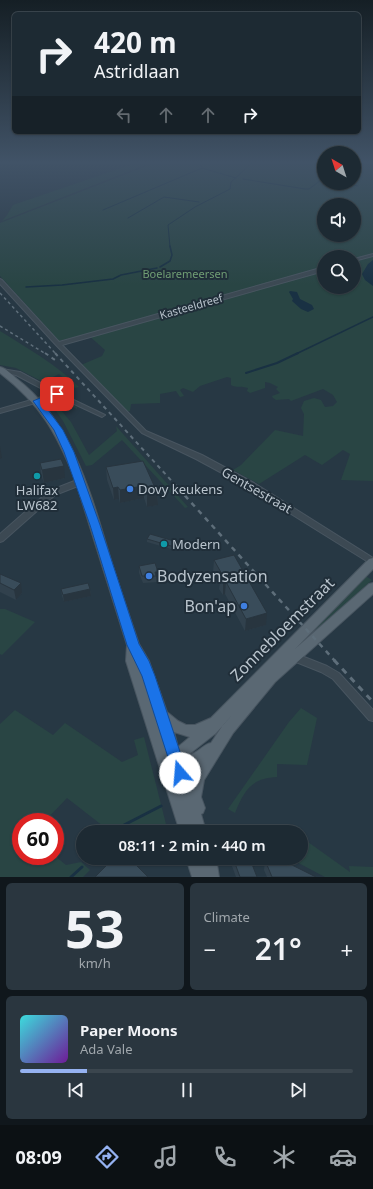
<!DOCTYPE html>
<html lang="en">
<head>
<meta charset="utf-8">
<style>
  body { margin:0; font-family:"Noto Sans",sans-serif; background:#2a363f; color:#f1f3f6; height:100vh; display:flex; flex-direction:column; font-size:15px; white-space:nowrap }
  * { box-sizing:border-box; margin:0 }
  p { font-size:13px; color:#a0a7ac }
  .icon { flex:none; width:22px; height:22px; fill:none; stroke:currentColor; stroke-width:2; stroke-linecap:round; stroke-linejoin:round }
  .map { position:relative; height:877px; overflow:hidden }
  .panel { display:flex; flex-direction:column; gap:6px; padding:6px; background:#10171c; flex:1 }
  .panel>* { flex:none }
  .top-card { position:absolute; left:12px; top:12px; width:349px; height:122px; border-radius:6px; box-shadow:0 1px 3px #0004,0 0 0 1px #3b464e; background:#1d2a33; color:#f1f3f6; overflow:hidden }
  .needle { width:26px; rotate:321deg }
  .fabs { position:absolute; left:317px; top:146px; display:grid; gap:8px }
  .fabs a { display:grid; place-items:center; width:44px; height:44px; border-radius:50%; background:#1d2a33; box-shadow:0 1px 3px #0004,0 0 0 1px #3b464e; font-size:20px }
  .speed { position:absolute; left:12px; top:813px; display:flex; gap:8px; font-size:20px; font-weight:700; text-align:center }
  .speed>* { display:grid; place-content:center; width:52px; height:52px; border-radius:50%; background:#1d2a33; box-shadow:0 1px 3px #0004,0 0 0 1px #3b464e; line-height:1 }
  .speed .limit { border:6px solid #d22; background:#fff; color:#111 }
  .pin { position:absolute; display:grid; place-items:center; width:34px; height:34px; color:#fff; margin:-17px; border-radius:8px; box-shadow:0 2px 6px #0006 }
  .me { position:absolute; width:44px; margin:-22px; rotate:342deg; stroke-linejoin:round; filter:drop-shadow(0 0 3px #0008) }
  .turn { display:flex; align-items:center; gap:14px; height:84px; padding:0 16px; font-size:18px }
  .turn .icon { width:52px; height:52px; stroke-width:2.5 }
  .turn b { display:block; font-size:28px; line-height:34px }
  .lanes { display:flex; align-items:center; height:38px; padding:0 16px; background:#0003; justify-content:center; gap:20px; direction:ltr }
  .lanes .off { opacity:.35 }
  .big { font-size:30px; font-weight:600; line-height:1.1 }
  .panel .widget { flex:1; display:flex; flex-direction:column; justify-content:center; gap:6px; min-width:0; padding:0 14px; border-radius:6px; background:#2a363f }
  .panel .dial { align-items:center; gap:0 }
  .dial b { font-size:52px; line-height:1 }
  .song { display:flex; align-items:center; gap:12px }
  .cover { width:48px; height:48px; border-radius:6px; background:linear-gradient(135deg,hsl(180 70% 55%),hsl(280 70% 35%)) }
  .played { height:4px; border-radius:2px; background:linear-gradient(90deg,#95b2f1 20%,#3b464e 20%) }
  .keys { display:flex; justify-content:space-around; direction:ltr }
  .heat { display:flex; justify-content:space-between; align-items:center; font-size:22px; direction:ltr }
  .panel .tiles { flex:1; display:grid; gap:6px; grid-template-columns:1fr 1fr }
  .widget:last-child { grid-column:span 2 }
  .trip { position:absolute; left:76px; top:825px; width:232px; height:40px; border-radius:20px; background:#1d2a33; box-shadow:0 1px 3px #0004,0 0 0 1px #3b464e; font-weight:600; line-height:40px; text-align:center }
  .tab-bar { display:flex; height:64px; justify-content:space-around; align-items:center; background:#0c1114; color:#a0a7ac }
  .tab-bar .icon { width:28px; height:28px }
  .tab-bar .active { color:#95b2f1 }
  .tab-bar b { font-size:18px; color:#f1f3f6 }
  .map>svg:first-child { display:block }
  .green { fill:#294544; fill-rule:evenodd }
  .water { fill:#193143 }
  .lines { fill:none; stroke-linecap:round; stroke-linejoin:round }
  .stream-far3 { stroke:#193143; stroke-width:1 }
  .stream-far2 { stroke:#193143; stroke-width:1.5 }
  .stream-far1 { stroke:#193143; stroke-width:2 }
  .stream { stroke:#193143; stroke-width:3 }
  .minor-casing { stroke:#485560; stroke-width:2 }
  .major-casing { stroke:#485560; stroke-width:2 }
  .minor { fill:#3c4953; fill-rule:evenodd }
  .major { fill:#5a6873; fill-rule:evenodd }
  .rail-far3 { stroke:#5e6e7a; stroke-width:1.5; stroke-dasharray:3 3; stroke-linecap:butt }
  .rail-far2 { stroke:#5e6e7a; stroke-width:2; stroke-dasharray:4 4; stroke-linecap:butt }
  .rail-far1 { stroke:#5e6e7a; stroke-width:2.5; stroke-dasharray:5 5; stroke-linecap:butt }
  .rail { stroke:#5e6e7a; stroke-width:3; stroke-dasharray:6 6; stroke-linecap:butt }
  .wall { fill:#31414d }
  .shaded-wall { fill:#28353f }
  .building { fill:#394c5a; stroke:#28353f }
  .route { fill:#1a73e8; stroke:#114b97 }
  .culture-dot { fill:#0f9aa8; stroke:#202e39; stroke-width:1.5 }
  .shop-dot { fill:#3f7fe0; stroke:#202e39; stroke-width:1.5 }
  .labels { text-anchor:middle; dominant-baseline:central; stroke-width:4; stroke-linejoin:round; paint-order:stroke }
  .far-park-label { font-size:11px; fill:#709e74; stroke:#202e39 }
  .far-street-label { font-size:11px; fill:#b9c4cd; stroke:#202e39 }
  .poi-label { font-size:13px; fill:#b9c4cd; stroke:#202e39; text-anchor:start }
  .street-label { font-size:13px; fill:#b9c4cd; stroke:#202e39 }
  .near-poi-label { font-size:16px; fill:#b9c4cd; stroke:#202e39; text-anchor:start }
  .near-street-label { font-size:16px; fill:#b9c4cd; stroke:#202e39 }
</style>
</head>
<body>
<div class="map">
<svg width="373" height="877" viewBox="0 0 373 877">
  <rect width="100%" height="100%" fill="#273844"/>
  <path class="green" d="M 139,162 L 153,162 L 2,221 L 7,215 L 13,205 Z
    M 157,162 L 324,162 L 324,183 L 354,183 L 354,162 L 373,162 L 373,481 L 341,480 L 350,454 L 343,450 L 322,465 L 305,455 L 259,484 L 233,470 L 241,465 L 275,430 L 303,436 L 304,414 L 301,408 L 304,401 L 314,398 L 321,400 L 325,407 L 333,406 L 337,402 L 333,395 L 323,389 L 291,401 L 289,399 L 276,400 L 273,398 L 272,396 L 280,393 L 276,389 L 278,387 L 270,383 L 265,382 L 265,388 L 250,393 L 247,391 L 248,388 C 242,386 236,388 231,385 L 231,378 L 227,377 L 200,386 L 193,392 L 183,388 L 180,390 L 184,396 L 180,397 L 176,391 L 160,394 L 160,403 L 131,404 L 130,411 L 126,412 L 81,365 L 102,356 L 105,350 L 87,334 L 59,341 L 0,276 L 0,223 ZM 324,205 L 354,205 L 354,235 L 324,235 ZM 324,257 L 354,257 L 354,287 L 324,287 Z
    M 0,331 C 27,348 56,364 79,387 L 75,388 L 59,374 L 43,382 L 16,368 L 0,365 Z
    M 58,398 L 77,407 L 77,409 L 60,401 L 55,403 L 71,422 L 89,455 L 117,431 L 116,426 L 188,507 L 185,508 L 122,440 L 92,465 L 86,466 L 63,421 L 56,411 L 57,410 L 53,408 L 48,401 Z
    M 364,575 L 372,580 L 350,600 L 345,608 L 286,658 Z
    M 0,609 L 5,609 L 35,622 L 2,655 L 0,654 Z
    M 301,708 L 317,718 L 307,765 L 277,764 L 277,777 C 251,778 244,791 235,813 L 228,809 L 289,722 Z
    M 15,710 L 53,735 L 65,723 L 122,762 L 138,755 L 134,740 L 144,737 L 168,832 L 150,832 L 148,826 L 135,830 L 135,832 L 104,832 L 103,826 L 67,798 L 44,822 L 21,822 L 21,856 L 55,856 L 66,865 L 81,862 L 90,870 L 83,877 L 0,877 L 0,724 Z
    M 301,837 L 350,872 L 349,866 L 373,867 L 373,877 L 325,877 L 289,858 L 301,858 Z"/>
  <path class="water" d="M 373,260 L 373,286 L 365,280 L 362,274 L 368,264 Z
    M 290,291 L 297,292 L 300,299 L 312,305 L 314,309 L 308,312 L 301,309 L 292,301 L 293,299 L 289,292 Z"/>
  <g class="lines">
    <path class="stream-far3" d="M 197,162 L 202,167
      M 243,179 L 305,189 L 309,189 L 321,180 L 324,181
      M 344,183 L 358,186
      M 103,210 L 202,168 L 236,178
      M 128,218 L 164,197 L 199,202
      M 170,247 L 168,225 L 195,207 L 230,189 L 231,182 L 253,162"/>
    <path class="stream-far2" d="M 160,267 L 170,261 L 172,255 L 170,246
      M 26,287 L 62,285 L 113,279 L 121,275 L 157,268
      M 296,354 L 373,317"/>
    <path class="stream-far1" d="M 246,373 L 277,363 L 298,353"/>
    <path class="stream" d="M 117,832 L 124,825 L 161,806
      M 71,877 L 82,867"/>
    <defs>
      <path id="minor" d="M 373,254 L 373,256 L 354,261 L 354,259 Z
        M 324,267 L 324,271 L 62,345 L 146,431 L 202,455 L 254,483 L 373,558 L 373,565 L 248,487 L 196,459 L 142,433 L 56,345 L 0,284 L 0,279 L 2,280 L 59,342 Z
        M 2,369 L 20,372 L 59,393 L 105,415 L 102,417 L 100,416 L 57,396 L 39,402 L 0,413 L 0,409 L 52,394 L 16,375 L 0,372 L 0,370 Z
        M 77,480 L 80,480 L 84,482 L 83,484 L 55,495 L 3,541 L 0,542 L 0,534 L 49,491 Z
        M 294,653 L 327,666 L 339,673 L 373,710 L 373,721 L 369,720 L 333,679 L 321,672 L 291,660 L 289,657 L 291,654 Z"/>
      <path id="major" d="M 0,367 C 6,368 12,375 17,379 C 72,421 91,494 110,557 C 119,586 129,615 139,644 L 149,661 L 167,712 L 178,721 L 186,725 L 195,725 L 211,718 L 369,559 L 373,558 L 373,569 L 295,649 L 369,584 L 373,583 L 373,594 L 275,682 L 233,733 L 204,780 L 201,797 L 205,808 L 203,813 L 201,814 L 206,832 L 180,832 L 126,661 L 127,645 L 75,479 C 56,432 41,405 0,373 ZM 234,713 L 223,725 L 211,743 C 203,744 198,754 188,755 L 216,733 ZM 174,732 L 190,737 L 178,747 ZM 197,765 L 190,780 L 185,768 Z
        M 186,858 L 216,858 L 219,877 L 192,877 Z"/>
    </defs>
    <use href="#minor" class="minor-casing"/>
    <use href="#major" class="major-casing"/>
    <use href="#minor" class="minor"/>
    <use href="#major" class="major"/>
    <path class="rail-far3" d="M 0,293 L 56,354
      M 0,326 L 46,354"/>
    <path class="rail-far2" d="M 45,353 L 58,362
      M 55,353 L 179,489"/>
    <path class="rail-far1" d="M 178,488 L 335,661"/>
    <path class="rail" d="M 334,660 L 373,702"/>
  </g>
  <path class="wall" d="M 40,463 L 65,478 L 44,483 L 41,475 Z
    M 106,467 L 157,492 L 158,505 L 147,507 L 144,498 L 120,503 L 119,499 L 114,500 L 107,480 Z
    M 147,539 L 181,543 L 181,546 L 178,551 L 147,542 Z
    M 214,560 L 266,625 L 245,631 L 225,594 L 223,595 L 219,589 L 220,583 L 213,572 Z
    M 155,563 L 158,578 L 157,579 L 157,582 L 143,583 L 139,573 L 139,566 Z
    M 0,574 L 22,593 L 16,600 L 0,592 Z
    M 61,589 L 90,589 L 91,596 L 64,602 L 62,596 Z
    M 229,858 L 255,858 L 254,867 L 253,867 L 257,877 L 236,877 Z
    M 265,860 L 316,877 L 267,877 L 264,870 Z"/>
  <path class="shaded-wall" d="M 0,446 L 2,458 L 0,459 Z
    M 64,466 L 65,478 L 44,483 L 42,470 Z
    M 143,486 L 144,498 L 120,503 L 120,490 Z
    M 118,487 L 119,499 L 114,500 L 113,488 Z
    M 157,492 L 158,505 L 147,507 L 147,494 Z
    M 181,543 L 181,546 L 178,551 L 178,548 Z
    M 155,572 L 158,572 L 158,578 L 157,579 L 156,576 Z
    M 226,582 L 225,594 L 223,595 L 223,583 Z
    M 21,583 L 22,593 L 16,600 L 14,590 Z
    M 90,589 L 91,596 L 64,602 L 63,595 Z
    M 267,613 L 266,625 L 245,631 L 246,619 Z
    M 253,858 L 255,858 L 254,867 L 249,869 L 250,859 Z"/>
  <path class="building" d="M 61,459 L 64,466 L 42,470 L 40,463 Z
    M 143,461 L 157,492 L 147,494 L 143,486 L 120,490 L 118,487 L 113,488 L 106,467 Z
    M 150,534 L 181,543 L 178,548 L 147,539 Z
    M 234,555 L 267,613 L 246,619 L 226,582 L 223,583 L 220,577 L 223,576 L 214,560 Z
    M 155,563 L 158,572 L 155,572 L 156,576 L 142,576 L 139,566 Z
    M 0,574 L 21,583 L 14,590 L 0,583 Z
    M 88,583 L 90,589 L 63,595 L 61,589 Z
    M 114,858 L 129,858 L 148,877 L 95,877 Z
    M 233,858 L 253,858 L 250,859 L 257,877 L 240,877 Z
    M 271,858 L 278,858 L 316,877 L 272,877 L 265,860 Z"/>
  <linearGradient id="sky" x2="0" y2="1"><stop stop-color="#151f25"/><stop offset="0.57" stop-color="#415367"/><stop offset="1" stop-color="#415367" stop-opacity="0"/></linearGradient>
  <rect width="373" height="285" fill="url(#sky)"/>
  <path class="route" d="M 57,391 L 60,392 L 61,394 L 60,395 L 42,402 L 63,430 L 74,452 L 100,525 L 139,644 L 149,661 L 155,676 L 187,773 L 185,778 L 180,779 L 175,778 L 173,773 L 142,676 L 127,645 L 90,525 L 64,452 L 54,430 L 33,401 Z"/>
  <g class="culture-dot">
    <circle cx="37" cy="476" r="4"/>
    <circle cx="164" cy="544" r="4"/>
  </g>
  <g class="shop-dot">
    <circle cx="130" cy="489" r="4"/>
    <circle cx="149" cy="576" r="4"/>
    <circle cx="244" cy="606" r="4"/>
  </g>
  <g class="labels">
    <g class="far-park-label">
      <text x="185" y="273">Boelaremeersen</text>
    </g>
    <g class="far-street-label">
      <text transform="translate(191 306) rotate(-16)">Kasteeldreef</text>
    </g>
    <g class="poi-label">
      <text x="138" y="489">Dovy keukens</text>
      <text x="37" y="490" text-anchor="middle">Halifax<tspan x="37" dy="15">LW682</tspan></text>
      <text x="172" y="544">Modern</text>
    </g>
    <g class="street-label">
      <text transform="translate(257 490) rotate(30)">Gentsestraat</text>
    </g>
    <g class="near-poi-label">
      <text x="157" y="576">Bodyzensation</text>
      <text x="236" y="606" text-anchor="end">Bon'ap</text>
    </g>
    <g class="near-street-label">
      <text transform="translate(282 629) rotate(-45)">Zonnebloemstraat</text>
    </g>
  </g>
</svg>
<div class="fabs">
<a><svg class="needle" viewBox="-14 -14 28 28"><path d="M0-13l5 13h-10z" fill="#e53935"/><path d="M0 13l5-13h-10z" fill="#a0a7ac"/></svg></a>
<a><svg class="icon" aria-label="sound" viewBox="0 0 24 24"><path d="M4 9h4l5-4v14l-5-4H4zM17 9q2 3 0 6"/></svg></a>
<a><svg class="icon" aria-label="search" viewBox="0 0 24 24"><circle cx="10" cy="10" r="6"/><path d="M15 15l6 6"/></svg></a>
</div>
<div class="speed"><div class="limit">60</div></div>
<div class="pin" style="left:57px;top:394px;background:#d93025"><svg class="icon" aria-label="arrive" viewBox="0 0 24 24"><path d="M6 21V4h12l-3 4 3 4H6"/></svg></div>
<svg class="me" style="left:180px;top:773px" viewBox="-20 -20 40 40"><circle r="19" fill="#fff"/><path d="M0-13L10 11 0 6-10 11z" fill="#1a73e8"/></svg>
<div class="trip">08:11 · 2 min · 440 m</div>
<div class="top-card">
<div class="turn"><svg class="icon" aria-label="right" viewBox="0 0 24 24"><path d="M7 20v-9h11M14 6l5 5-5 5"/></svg><div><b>420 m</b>Astridlaan</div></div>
<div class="lanes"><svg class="icon off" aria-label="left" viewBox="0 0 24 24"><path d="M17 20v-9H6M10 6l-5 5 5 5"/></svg><svg class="icon off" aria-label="ahead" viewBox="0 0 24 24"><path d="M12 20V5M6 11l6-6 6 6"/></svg><svg class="icon off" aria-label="ahead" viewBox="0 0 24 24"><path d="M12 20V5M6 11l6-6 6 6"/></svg><svg class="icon" aria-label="right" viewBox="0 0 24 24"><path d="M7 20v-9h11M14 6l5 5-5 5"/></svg></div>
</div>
</div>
<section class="panel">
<div class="tiles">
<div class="widget dial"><b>53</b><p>km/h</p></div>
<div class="widget"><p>Climate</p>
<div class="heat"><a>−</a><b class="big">21°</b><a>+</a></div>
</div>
<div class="widget">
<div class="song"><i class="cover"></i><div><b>Paper Moons</b><p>Ada Vale</p></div></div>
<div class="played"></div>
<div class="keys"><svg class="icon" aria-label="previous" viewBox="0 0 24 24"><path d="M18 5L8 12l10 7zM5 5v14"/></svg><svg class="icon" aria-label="pause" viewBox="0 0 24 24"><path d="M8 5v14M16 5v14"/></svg><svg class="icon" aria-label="next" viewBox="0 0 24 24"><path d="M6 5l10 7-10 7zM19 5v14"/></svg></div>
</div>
</div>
</section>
<nav class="tab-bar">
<b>08:09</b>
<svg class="icon active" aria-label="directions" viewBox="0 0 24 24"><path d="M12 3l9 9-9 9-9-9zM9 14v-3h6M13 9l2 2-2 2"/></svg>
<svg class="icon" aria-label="music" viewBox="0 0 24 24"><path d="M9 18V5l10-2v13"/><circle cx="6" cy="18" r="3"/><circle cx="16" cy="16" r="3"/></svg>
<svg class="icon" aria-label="phone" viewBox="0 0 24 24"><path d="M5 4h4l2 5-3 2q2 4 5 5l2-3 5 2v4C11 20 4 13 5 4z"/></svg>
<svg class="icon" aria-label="climate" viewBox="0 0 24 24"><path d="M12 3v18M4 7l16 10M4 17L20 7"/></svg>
<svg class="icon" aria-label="car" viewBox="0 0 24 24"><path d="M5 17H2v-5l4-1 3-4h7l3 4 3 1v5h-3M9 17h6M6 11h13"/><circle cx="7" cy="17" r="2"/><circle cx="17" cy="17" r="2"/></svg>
</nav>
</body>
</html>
